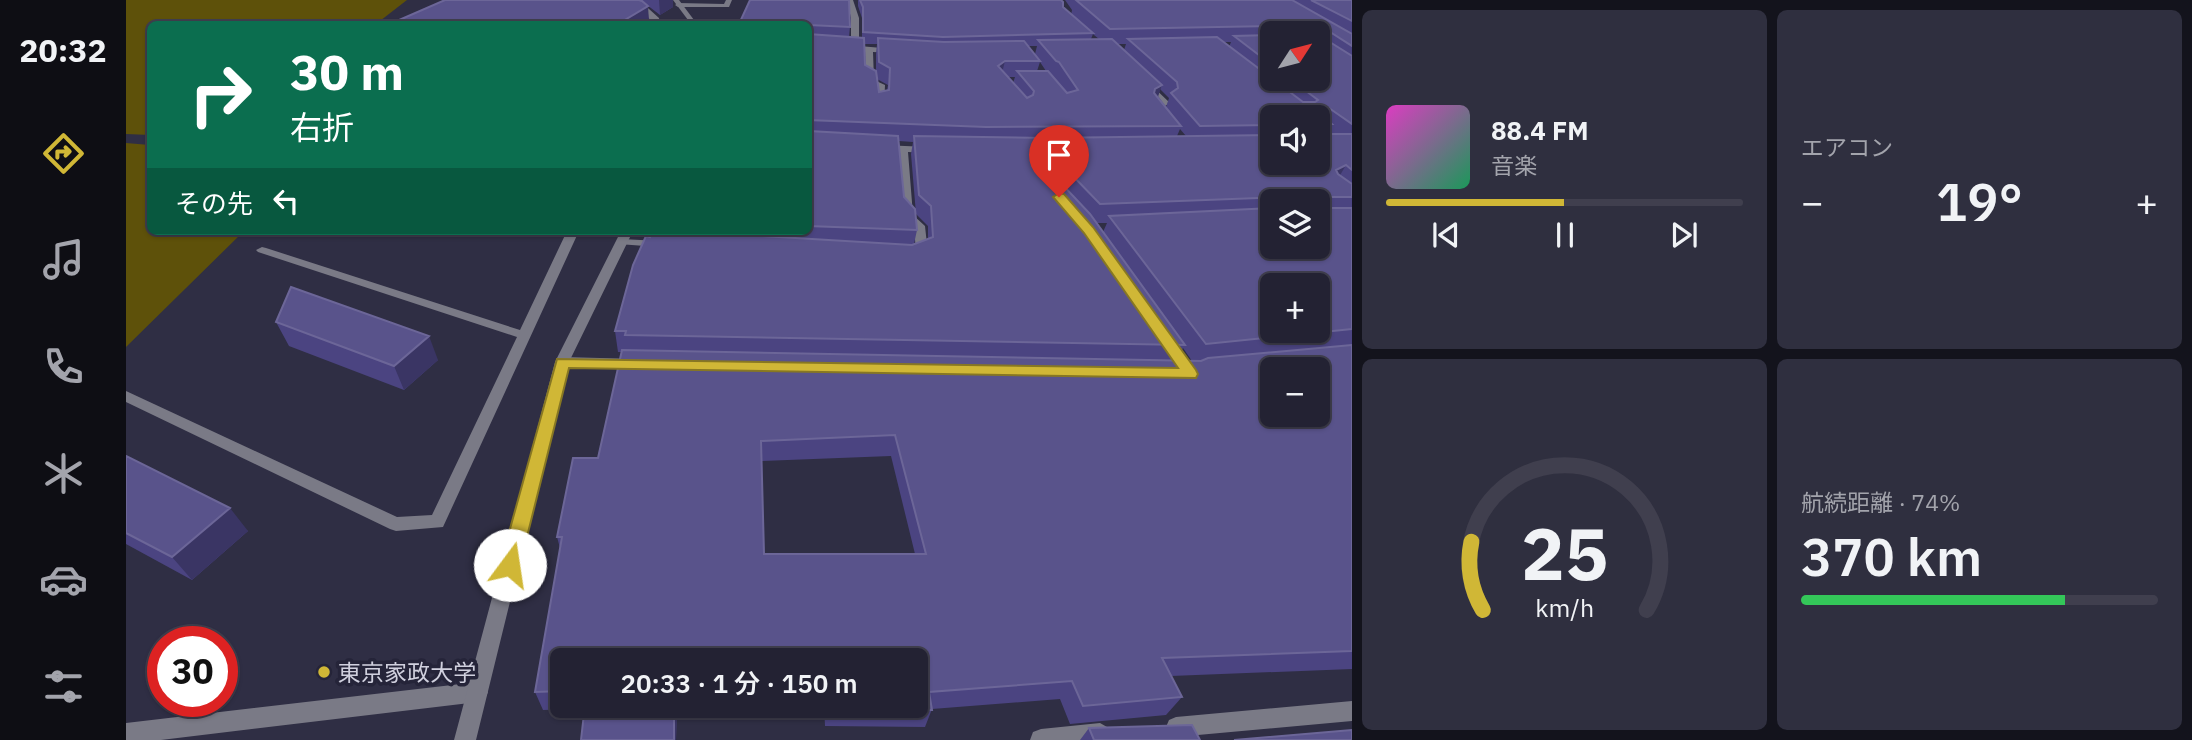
<!DOCTYPE html>
<html lang="ja">
<head>
<meta charset="utf-8">
<style>
  body { margin:0; font-family:"IBM Plex Sans","Noto Sans JP",sans-serif; background:#2f2f3f; color:#f1f3f6; height:100vh; display:flex; flex-direction:column; font-size:26px; white-space:nowrap }
  * { box-sizing:border-box; margin:0 }
  p { font-size:23px; color:#a3a4ac }
  .icon { flex:none; width:38px; height:38px; fill:none; stroke:currentColor; stroke-width:2; stroke-linecap:round; stroke-linejoin:round }
  .map { position:relative; flex:1; overflow:hidden }
  .panel { display:flex; flex-direction:column; gap:10px; padding:10px; background:#13131c; width:840px }
  .panel>* { flex:none }
  .hud { position:absolute; left:21px; top:21px; width:665px; height:214px; border-radius:10px; box-shadow:0 2px 5px #0004,0 0 0 2px #403f4e; background:#0b6e4f; color:#fff; overflow:hidden }
  .needle { width:46px; rotate:54deg }
  .controls { position:absolute; left:1134px; top:21px; display:grid; gap:14px }
  .controls a { display:grid; place-items:center; width:70px; height:70px; border-radius:10px; background:#232233; box-shadow:0 2px 5px #0004,0 0 0 2px #403f4e; font-size:35px }
  .speed { position:absolute; left:21px; top:626px; display:flex; gap:14px; font-size:35px; font-weight:700; text-align:center }
  .speed>* { display:grid; place-content:center; width:91px; height:91px; border-radius:50%; background:#232233; box-shadow:0 2px 5px #0004,0 0 0 2px #403f4e; line-height:1 }
  .speed .limit { border:10px solid #d22; background:#fff; color:#111 }
  .pin { position:absolute; display:grid; place-items:center; width:60px; height:60px; color:#fff; margin:-72px -30px; border-radius:50% 50% 50% 0; rotate:-45deg; box-shadow:0 0 7px #0007 }
  .pin .icon { rotate:45deg }
  .me { position:absolute; width:77px; margin:-38px; rotate:14deg; stroke-linejoin:round; filter:drop-shadow(0 0 5px #0008) }
  .turn { display:flex; align-items:center; gap:24px; height:147px; padding:0 28px; font-size:32px }
  .turn .icon { width:91px; height:91px; stroke-width:2.5 }
  .turn b { display:block; font-size:49px; line-height:60px }
  .then { display:flex; align-items:center; height:66px; padding:0 28px; background:#0003; gap:14px; font-size:26px }
  .big { font-size:52px; font-weight:600; line-height:1.1 }
  .panel .card { flex:1; display:flex; flex-direction:column; justify-content:center; gap:10px; min-width:0; padding:0 24px; border-radius:10px; background:#2f2f3f }
  .panel .dial { align-items:center; gap:0 }
  .dial svg { height:182px; overflow:visible; fill:none; stroke:#403f4e; stroke-width:7; stroke-linecap:round; text-anchor:middle }
  .dial text { fill:#f1f3f6; stroke:none }
  .song { display:flex; align-items:center; gap:21px }
  .cover { width:84px; height:84px; border-radius:10px; background:linear-gradient(135deg,hsl(310 70% 55%),hsl(150 70% 35%)) }
  .played { height:7px; border-radius:4px; background:linear-gradient(90deg,#d0b736 50%,#403f4e 50%) }
  .keys { display:flex; justify-content:space-around; direction:ltr }
  .heat { display:flex; justify-content:space-between; align-items:center; font-size:38px; direction:ltr }
  .charge { height:10px; border-radius:5px; background:linear-gradient(90deg,#34c759 74%,#403f4e 0) }
  .panel .tiles { flex:1; display:grid; gap:10px; grid-template-columns:repeat(2,1fr) }
  .trip { position:absolute; left:424px; top:648px; width:378px; height:70px; border-radius:10px; background:#232233; box-shadow:0 2px 5px #0004,0 0 0 2px #403f4e; font-weight:600; line-height:70px; text-align:center }
  main { display:flex; flex:1; min-height:0 }
  .menu { display:flex; flex-direction:column; width:126px; justify-content:space-around; align-items:center; background:#0e0e14; color:#a3a4ac }
  .menu .icon { width:49px; height:49px }
  .menu .current { color:#d0b736 }
  .menu b { font-size:32px; color:#f1f3f6 }
  .map>svg:first-child { display:block }
  .green { fill:#5e510a }
  .lines { fill:none; stroke-linecap:round; stroke-linejoin:round }
  .service { fill:#7a7a86; fill-rule:evenodd }
  .minor { fill:#7a7a86; fill-rule:evenodd }
  .wall { fill:#4b4481; fill-rule:evenodd }
  .shaded-wall { fill:#3a3564 }
  .building { fill:#59538b; stroke:#6c6698; stroke-width:2; fill-rule:evenodd }
  .route { fill:#d0b736; stroke:#877723; stroke-width:2 }
  .poi-dot { fill:#d0b736; stroke:#252439; stroke-width:2.5 }
  .labels { text-anchor:middle; dominant-baseline:central; stroke-width:7; stroke-linejoin:round; paint-order:stroke }
  .near-poi-label { font-size:23px; fill:#d0d0de; stroke:#252439; text-anchor:start }
</style>
</head>
<body>
<main>
<nav class="menu">
<b>20:32</b>
<svg class="icon current" aria-label="directions" viewBox="0 0 24 24"><path d="M12 3l9 9-9 9-9-9zM9 14v-3h6M13 9l2 2-2 2"/></svg>
<svg class="icon" aria-label="music" viewBox="0 0 24 24"><path d="M9 18V5l10-2v13"/><circle cx="6" cy="18" r="3"/><circle cx="16" cy="16" r="3"/></svg>
<svg class="icon" aria-label="phone" viewBox="0 0 24 24"><path d="M5 4h4l2 5-3 2q2 4 5 5l2-3 5 2v4C11 20 4 13 5 4z"/></svg>
<svg class="icon" aria-label="climate" viewBox="0 0 24 24"><path d="M12 3v18M4 7l16 10M4 17L20 7"/></svg>
<svg class="icon" aria-label="car" viewBox="0 0 24 24"><path d="M5 17H2v-5l4-1 3-4h7l3 4 3 1v5h-3M9 17h6M6 11h13"/><circle cx="7" cy="17" r="2"/><circle cx="17" cy="17" r="2"/></svg>
<svg class="icon" aria-label="filters" viewBox="0 0 24 24"><path d="M4 7h16M4 17h16"/><circle cx="9" cy="7" r="2"/><circle cx="15" cy="17" r="2"/></svg>
</nav>
<div class="map">
<svg width="1226" height="740" viewBox="0 0 1226 740">
  <rect width="100%" height="100%" fill="#2f2e44"/>
  <path class="green" d="M 0,0 L 281,0 L 250,24 L 24,24 L 24,135 L 0,134 Z
    M 0,143 L 24,145 L 24,231 L 118,231 L 0,347 Z"/>
  <g class="lines">
    <path class="service" d="M 506,0 L 513,0 L 533,18 L 534,24 L 528,24 Z
      M 600,0 L 606,0 L 603,7 L 552,7 L 549,5 L 552,3 L 598,4 Z
      M 721,0 L 727,0 L 733,18 L 733,46 L 768,49 L 772,51 L 768,53 L 747,52 L 748,80 L 759,85 L 758,107 L 751,105 L 751,86 L 740,81 L 739,51 L 718,48 L 725,46 L 725,18 Z
      M 1015,81 L 1021,81 L 1044,103 L 1034,109 L 1037,113 L 1036,115 L 1030,115 L 1024,108 L 1034,102 L 1015,85 Z
      M 756,145 L 802,147 L 807,150 L 802,153 L 782,152 L 787,215 L 799,226 L 802,254 L 795,258 L 787,258 L 785,256 L 790,252 L 788,227 L 777,216 L 772,152 L 753,150 L 753,146 Z
      M 441,231 L 453,231 L 317,527 L 270,531 L 264,529 L 0,402 L 0,391 L 271,517 L 306,515 L 391,337 L 132,252 L 130,250 L 136,247 L 140,248 L 394,330 Z
      M 496,239 L 533,241 L 539,244 L 533,247 L 492,244 L 492,240 Z
      M 436,357 L 512,359 L 519,364 L 512,369 L 431,365 L 429,362 L 431,359 Z
      M 352,682 L 359,685 L 362,692 L 359,699 L 352,702 L 35,740 L 0,740 L 0,723 Z"/>
    <path class="minor" d="M 547,0 L 553,0 L 571,24 L 565,24 Z
      M 495,231 L 507,231 L 443,362 L 350,740 L 328,740 L 429,362 Z
      M 1226,701 L 1226,721 L 1050,737 L 1043,734 L 1040,727 L 1043,720 L 1050,717 Z
      M 974,723 L 981,727 L 985,734 L 982,740 L 904,740 L 907,732 L 915,729 Z"/>
  </g>
  <path class="wall" d="M 319,0 L 547,0 L 547,7 L 534,15 L 521,5 L 523,22 Z
    M 624,0 L 724,27 L 723,37 L 736,38 L 736,18 L 732,6 L 732,0 L 935,0 L 937,7 L 945,15 L 946,10 L 939,0 L 1226,0 L 1226,669 L 1045,676 L 1056,697 L 1040,715 L 944,724 L 934,699 L 806,709 L 799,727 L 699,726 L 698,705 L 789,705 L 789,660 L 436,660 L 436,705 L 551,705 L 550,740 L 458,709 L 417,710 L 409,692 L 434,548 L 431,537 L 472,458 L 496,352 L 492,352 L 489,331 L 526,231 L 682,231 L 682,24 ZM 1146,33 L 1192,33 L 1192,79 L 1146,79 ZM 967,34 L 968,35 L 973,39 L 965,39 ZM 1098,42 L 1105,42 L 1103,47 ZM 738,44 L 751,44 L 750,54 L 750,71 L 739,65 ZM 992,44 L 1000,44 L 998,50 ZM 902,46 L 911,46 L 909,54 ZM 914,62 L 920,71 L 911,71 ZM 882,77 L 889,77 L 887,83 ZM 751,79 L 762,85 L 761,90 L 753,92 ZM 1034,89 L 1043,98 L 1040,107 L 1032,96 ZM 1146,117 L 1192,117 L 1146,163 ZM 1054,129 L 1060,136 L 1051,136 ZM 773,141 L 787,142 L 785,154 L 790,214 L 802,226 L 802,239 L 788,244 L 791,230 L 778,197 ZM 1146,201 L 1192,201 L 1146,247 ZM 970,223 L 981,223 L 977,232 ZM 1057,348 L 1066,361 L 1050,361 ZM 765,456 L 789,554 L 638,554 L 636,461 Z
    M 150,322 L 312,360 L 278,390 L 163,346 Z
    M 0,456 L 122,531 L 66,580 L 0,544 Z
    M 963,728 L 1074,740 L 954,740 Z"/>
  <path class="shaded-wall" d="M 533,0 L 547,0 L 547,7 L 534,15 Z
    M 522,6 L 523,22 L 519,24 L 492,24 Z
    M 879,61 L 875,77 L 872,66 Z
    M 1036,85 L 1030,102 L 1023,106 L 1029,89 Z
    M 1200,124 L 1206,124 L 1196,141 Z
    M 1220,165 L 1209,184 L 1210,170 Z
    M 940,173 L 934,191 L 927,195 L 933,176 Z
    M 303,336 L 312,360 L 278,390 L 268,366 Z
    M 104,508 L 122,531 L 66,580 L 46,557 Z
    M 548,705 L 551,705 L 550,740 L 548,740 Z"/>
  <path class="building" d="M 319,0 L 513,0 L 516,1 L 522,6 L 492,24 L 264,24 Z
    M 624,0 L 723,0 L 724,27 L 683,25 L 682,26 L 682,24 L 613,24 Z
    M 734,0 L 935,0 L 937,2 L 937,7 L 967,33 L 817,37 L 737,32 L 737,7 Z
    M 950,0 L 1166,0 L 1226,34 L 1226,46 L 1201,30 L 1198,31 L 1199,39 L 1226,56 L 1226,124 L 1203,108 L 1199,109 L 1199,117 L 1206,124 L 1200,124 L 1200,134 L 1226,134 L 1226,170 L 1220,165 L 1210,170 L 1212,174 L 1226,184 L 1226,197 L 1203,197 L 1201,200 L 1204,208 L 1226,208 L 1226,329 L 1080,344 L 983,216 L 1146,208 L 1146,247 L 1192,247 L 1192,201 L 1158,201 L 1158,197 L 974,204 L 945,174 L 940,173 L 933,176 L 932,180 L 964,214 L 1059,345 L 499,335 L 500,331 L 489,331 L 507,265 L 520,236 L 524,237 L 526,231 L 554,231 L 786,245 L 807,237 L 805,206 L 793,195 L 788,136 L 919,138 L 1146,135 L 1146,163 L 1192,163 L 1192,117 L 1146,117 L 1146,125 L 1074,126 L 1045,93 L 1052,88 L 1051,82 L 1002,39 L 1091,37 L 1177,102 L 1189,102 L 1192,100 L 1164,79 L 1192,79 L 1192,33 L 1154,33 L 1156,29 L 1153,26 L 984,29 ZM 1146,285 L 1192,285 L 1192,331 L 1146,331 Z
    M 1185,0 L 1226,0 L 1226,21 Z
    M 682,34 L 738,38 L 739,65 L 750,71 L 753,92 L 763,90 L 764,68 L 753,62 L 752,38 L 818,42 L 898,41 L 914,61 L 879,61 L 872,66 L 901,98 L 907,95 L 908,91 L 891,71 L 922,71 L 941,93 L 952,90 L 933,62 L 930,61 L 912,40 L 986,39 L 1036,85 L 1029,89 L 1028,93 L 1055,126 L 860,127 L 682,120 Z
    M 1146,35 L 1146,65 L 1108,36 Z
    M 682,129 L 683,131 L 772,136 L 778,197 L 789,209 L 791,230 L 682,226 Z
    M 165,287 L 303,336 L 268,366 L 150,322 Z
    M 1226,345 L 1226,651 L 1036,658 L 1056,697 L 957,706 L 946,681 L 803,692 L 806,710 L 703,708 L 702,705 L 789,705 L 789,660 L 436,660 L 436,691 L 409,692 L 436,537 L 431,537 L 447,458 L 472,458 L 496,350 L 1075,361 L 1082,358 ZM 1146,369 L 1192,369 L 1192,415 L 1146,415 ZM 769,435 L 800,554 L 638,554 L 635,441 Z
    M 0,456 L 104,508 L 46,557 L 0,533 Z
    M 459,705 L 548,705 L 548,740 L 455,740 Z
    M 1066,725 L 1074,740 L 968,740 L 963,728 Z
    M 1226,730 L 1226,740 L 1108,740 Z"/>
  <path class="route" d="M 933,193 L 938,194 L 967,227 L 1070,370 L 1072,374 L 1070,378 L 443,368 L 394,565 L 391,572 L 384,574 L 377,572 L 374,565 L 431,359 L 1052,368 L 958,233 L 927,197 Z"/>
  <circle class="poi-dot" cx="198" cy="672" r="7"/>
  <g class="labels">
    <g class="near-poi-label">
      <text x="212" y="672">東京家政大学</text>
    </g>
  </g>
</svg>
<div class="controls">
<a><svg class="needle" viewBox="-14 -14 28 28"><path d="M0-13l5 13h-10z" fill="#e53935"/><path d="M0 13l5-13h-10z" fill="#a3a4ac"/></svg></a>
<a><svg class="icon" aria-label="sound" viewBox="0 0 24 24"><path d="M4 9h4l5-4v14l-5-4H4zM17 9q2 3 0 6"/></svg></a>
<a><svg class="icon" aria-label="layers" viewBox="0 0 24 24"><path d="M12 4l9 5-9 5-9-5zM3 14l9 5 9-5"/></svg></a>
<a>+</a>
<a>−</a>
</div>
<div class="speed"><div class="limit">30</div></div>
<div class="pin" style="left:933px;top:197px;background:#d93025"><svg class="icon" aria-label="arrive" viewBox="0 0 24 24"><path d="M6 21V4h12l-3 4 3 4H6"/></svg></div>
<svg class="me" style="left:384px;top:565px" viewBox="-20 -20 40 40"><circle r="19" fill="#fff"/><path d="M0-13L10 11 0 6-10 11z" fill="#d0b736"/></svg>
<div class="trip">20:33 · 1 分 · 150 m</div>
<div class="hud">
<div class="turn"><svg class="icon" aria-label="right" viewBox="0 0 24 24"><path d="M7 20v-9h11M14 6l5 5-5 5"/></svg><div><b>30 m</b>右折</div></div>
<div class="then">その先<svg class="icon" aria-label="left" viewBox="0 0 24 24"><path d="M17 20v-9H6M10 6l-5 5 5 5"/></svg></div>
</div>
</div>
<section class="panel">
<div class="tiles">
<div class="card">
<div class="song"><i class="cover"></i><div><b>88.4 FM</b><p>音楽</p></div></div>
<div class="played"></div>
<div class="keys"><svg class="icon" aria-label="previous" viewBox="0 0 24 24"><path d="M18 5L8 12l10 7zM5 5v14"/></svg><svg class="icon" aria-label="pause" viewBox="0 0 24 24"><path d="M8 5v14M16 5v14"/></svg><svg class="icon" aria-label="next" viewBox="0 0 24 24"><path d="M6 5l10 7-10 7zM19 5v14"/></svg></div>
</div>
<div class="card"><p>エアコン</p>
<div class="heat"><a>−</a><b class="big">19°</b><a>+</a></div>
</div>
<div class="card dial"><svg viewBox="0 0 100 80">
<path d="M14 69A42 42 0 1 1 86 69"/>
<path d="M14 69A42 42 0 0 1 9 39" stroke="#d0b736"/>
<text x="50" y="56" font-size="32" font-weight="700">25</text>
<text x="50" y="72" font-size="11">km/h</text>
</svg></div>
<div class="card"><p>航続距離 · 74%</p><b class="big">370 km</b><div class="charge"></div></div>
</div>
</section>
</main>
</body>
</html>
